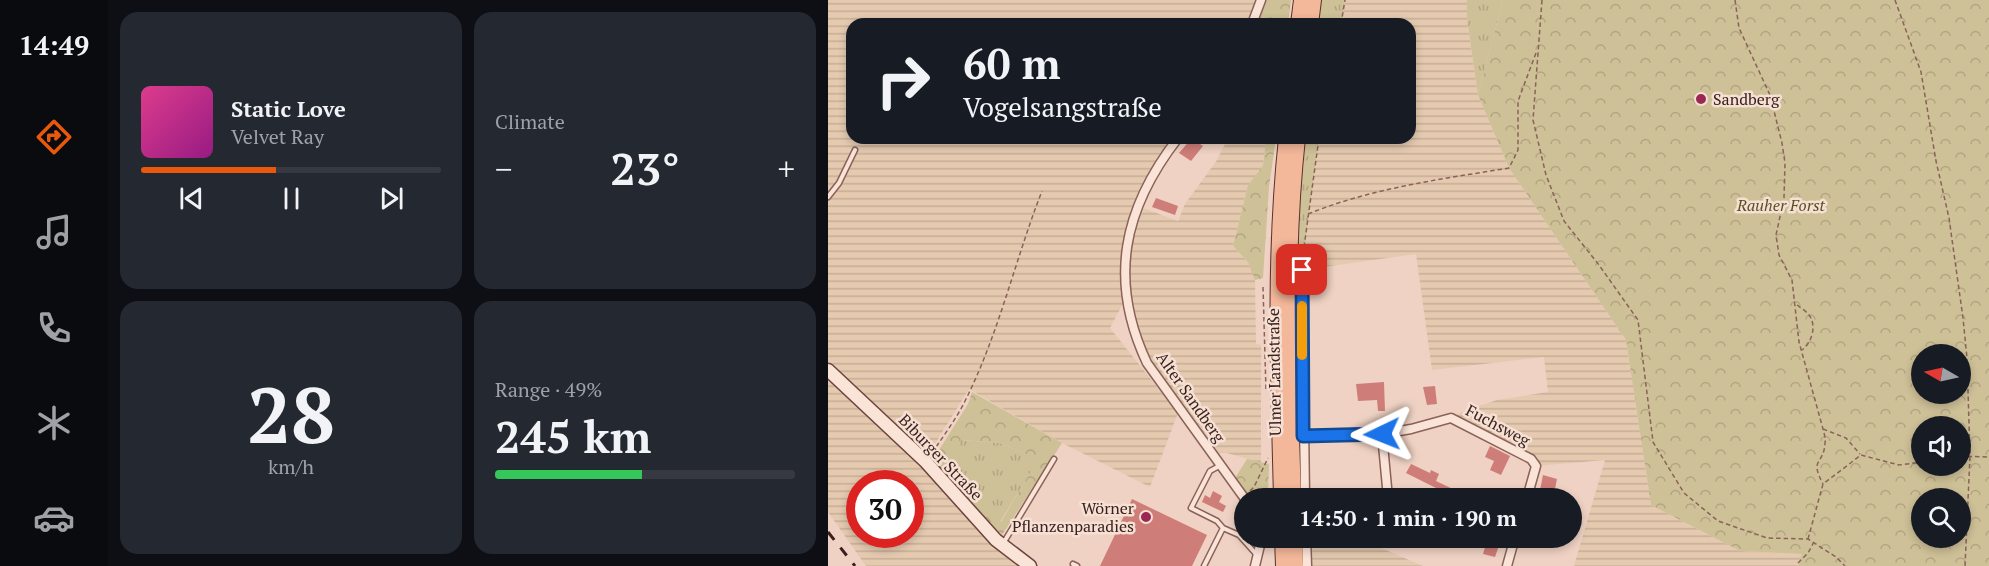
<!DOCTYPE html>
<html lang="en">
<head>
<meta charset="utf-8">
<style>
  body { margin:0; font-family:"PT Serif",serif; background:#242831; color:#f1f3f6; height:100vh; display:flex; flex-direction:column; font-size:22px; white-space:nowrap }
  * { box-sizing:border-box; margin:0 }
  p { font-size:20px; color:#9ea1a6 }
  .icon { flex:none; width:33px; height:33px; fill:none; stroke:currentColor; stroke-width:2; stroke-linecap:round; stroke-linejoin:round }
  .map { position:relative; flex:1; overflow:hidden }
  .panel { display:flex; flex-direction:column; gap:12px; padding:12px; background:#0d0f14; width:720px }
  .panel>* { flex:none }
  .top-card { position:absolute; left:18px; top:18px; width:570px; height:126px; border-radius:18px; box-shadow:0 3px 9px #0003; background:#171b24; color:#f1f3f6; overflow:hidden }
  .needle { width:39px; rotate:279deg }
  .fabs { position:absolute; left:1083px; top:344px; display:grid; gap:12px }
  .fabs a { display:grid; place-items:center; width:60px; height:60px; border-radius:50%; background:#171b24; box-shadow:0 3px 9px #0003; font-size:30px }
  .speed { position:absolute; left:18px; top:470px; display:flex; gap:12px; font-size:30px; font-weight:700; text-align:center }
  .speed>* { display:grid; place-content:center; width:78px; height:78px; border-radius:50%; background:#171b24; box-shadow:0 3px 9px #0003; line-height:1 }
  .speed .limit { border:9px solid #d22; background:#fff; color:#111 }
  .pin { position:absolute; display:grid; place-items:center; width:51px; height:51px; color:#fff; margin:-26px; border-radius:12px; box-shadow:0 3px 9px #0006 }
  .me { position:absolute; width:66px; margin:-33px; rotate:268deg; stroke-linejoin:round; filter:drop-shadow(0 0 4px #0008) }
  .turn { display:flex; align-items:center; gap:21px; height:126px; padding:0 18px; font-size:27px }
  .turn .icon { width:78px; height:78px; stroke-width:2.5 }
  .turn b { display:block; font-size:42px; line-height:51px }
  .big { font-size:45px; font-weight:600; line-height:1.1 }
  .panel .card { flex:1; display:flex; flex-direction:column; justify-content:center; gap:9px; min-width:0; padding:0 21px; border-radius:18px; background:#242831 }
  .panel .dial { align-items:center; gap:0 }
  .dial b { font-size:78px; line-height:1 }
  .song { display:flex; align-items:center; gap:18px }
  .cover { width:72px; height:72px; border-radius:9px; background:linear-gradient(135deg,hsl(330 70% 55%),hsl(310 70% 35%)) }
  .played { height:6px; border-radius:3px; background:linear-gradient(90deg,#ea580c 45%,#363941 45%) }
  .keys { display:flex; justify-content:space-around; direction:ltr }
  .heat { display:flex; justify-content:space-between; align-items:center; font-size:33px; direction:ltr }
  .charge { height:9px; border-radius:4px; background:linear-gradient(90deg,#34c759 49%,#363941 0) }
  .panel .tiles { flex:1; display:grid; gap:12px; grid-template-columns:repeat(2,1fr) }
  .trip { position:absolute; left:406px; top:488px; width:348px; height:60px; border-radius:30px; background:#171b24; box-shadow:0 3px 9px #0003; font-weight:600; line-height:60px; text-align:center }
  main { display:flex; flex:1; min-height:0 }
  .tab-bar { display:flex; flex-direction:column; width:108px; justify-content:space-around; align-items:center; background:#090b0e; color:#9ea1a6 }
  .tab-bar .icon { width:42px; height:42px }
  .tab-bar .on { color:#ea580c }
  .tab-bar b { font-size:27px; color:#f1f3f6 }
  .map>svg:first-child { display:block }
  .farmland { fill:url(#farmland-rules); fill-rule:evenodd }
  .grass { fill:url(#grass-tufts) }
  .forest { fill:url(#forest-crowns); fill-rule:evenodd }
  .building { fill:#cf7d78 }
  .lines { fill:none; stroke-linecap:round; stroke-linejoin:round }
  .lane-casing { stroke:#8a6259; stroke-width:7 }
  .street-casing { stroke:#8a6259; stroke-width:11 }
  .secondary-casing { stroke:#6c433d; stroke-width:15 }
  .primary-casing { stroke:#58322e; stroke-width:16 }
  .path { stroke:#8a6259; stroke-width:1.5; stroke-dasharray:4.5 3; stroke-linecap:butt }
  .lane { stroke:#fae3d7; stroke-width:4 }
  .street { stroke:#fae3d7; stroke-width:8 }
  .secondary { stroke:#fae3d7; stroke-width:12 }
  .primary { stroke:#f3b79a; stroke-width:14 }
  .rail { stroke:#3a211e; stroke-width:3; stroke-dasharray:10 10; stroke-linecap:butt }
  .route-casing { stroke:#114b97; stroke-width:15 }
  .route { stroke:#1a73e8; stroke-width:10 }
  .slow { stroke:#f59e0b; stroke-width:10 }
  .poi-dot { fill:#9b2852; stroke:#f6e0d3; stroke-width:2 }
  .labels { text-anchor:middle; dominant-baseline:central; stroke-width:5; stroke-linejoin:round; paint-order:stroke }
  .poi-label { font-size:16px; fill:#3a211e; stroke:#f6e0d3; text-anchor:start }
  .park-label { font-size:16px; font-style:italic; fill:#575124; stroke:#f6e0d3 }
  .street-label { font-size:16px; fill:#3a211e; stroke:#f6e0d3 }
</style>
</head>
<body>
<main>
<nav class="tab-bar">
<b>14:49</b>
<svg class="icon on" aria-label="directions" viewBox="0 0 24 24"><path d="M12 3l9 9-9 9-9-9zM9 14v-3h6M13 9l2 2-2 2"/></svg>
<svg class="icon" aria-label="music" viewBox="0 0 24 24"><path d="M9 18V5l10-2v13"/><circle cx="6" cy="18" r="3"/><circle cx="16" cy="16" r="3"/></svg>
<svg class="icon" aria-label="phone" viewBox="0 0 24 24"><path d="M5 4h4l2 5-3 2q2 4 5 5l2-3 5 2v4C11 20 4 13 5 4z"/></svg>
<svg class="icon" aria-label="climate" viewBox="0 0 24 24"><path d="M12 3v18M4 7l16 10M4 17L20 7"/></svg>
<svg class="icon" aria-label="car" viewBox="0 0 24 24"><path d="M5 17H2v-5l4-1 3-4h7l3 4 3 1v5h-3M9 17h6M6 11h13"/><circle cx="7" cy="17" r="2"/><circle cx="17" cy="17" r="2"/></svg>
</nav>
<section class="panel">
<div class="tiles">
<div class="card">
<div class="song"><i class="cover"></i><div><b>Static Love</b><p>Velvet Ray</p></div></div>
<div class="played"></div>
<div class="keys"><svg class="icon" aria-label="previous" viewBox="0 0 24 24"><path d="M18 5L8 12l10 7zM5 5v14"/></svg><svg class="icon" aria-label="pause" viewBox="0 0 24 24"><path d="M8 5v14M16 5v14"/></svg><svg class="icon" aria-label="next" viewBox="0 0 24 24"><path d="M6 5l10 7-10 7zM19 5v14"/></svg></div>
</div>
<div class="card"><p>Climate</p>
<div class="heat"><a>−</a><b class="big">23°</b><a>+</a></div>
</div>
<div class="card dial"><b>28</b><p>km/h</p></div>
<div class="card"><p>Range · 49%</p><b class="big">245 km</b><div class="charge"></div></div>
</div>
</section>
<div class="map">
<svg width="1161" height="566" viewBox="0 0 1161 566">
  <defs>
    <pattern id="farmland-rules" width="6" height="5" patternUnits="userSpaceOnUse" patternTransform="scale(1.5)"><rect width="6" height="5" fill="#e5cab0"/><path d="M0 2.5h6" fill="none" stroke="#c5ad97"/></pattern>
    <pattern id="grass-tufts" width="24" height="20" patternUnits="userSpaceOnUse" patternTransform="scale(1.5)"><rect width="24" height="20" fill="#cec097"/><path d="M3 7l-1-3M5 7V3M7 7l1-3M15 17l-1-3M17 17v-4M19 17l1-3" fill="none" stroke="#b2a582"/></pattern>
    <pattern id="forest-crowns" width="20" height="18" patternUnits="userSpaceOnUse" patternTransform="scale(1.5)"><rect width="20" height="18" fill="#cec097"/><path d="M2 6a3 3 0 1 1 6 0M12 15a3 3 0 1 1 6 0" fill="none" stroke="#b2a582"/></pattern>
  </defs>
  <rect width="100%" height="100%" fill="#efd2c3"/>
  <path class="farmland" d="M 0,0 L 433,0 L 424,24 L 24,24 L 24,138 L 350,138 L 310,206 L 350,221 L 357,204 L 389,160 L 400,138 L 438,138 L 435,167 L 420,185 L 405,246 L 420,262 L 427,277 L 428,344 L 433,345 L 433,463 L 399,453 L 385,453 L 316,355 L 298,298 L 282,328 L 350,413 L 322,487 L 234,443 L 141,389 L 100,455 L 0,361 Z
    M 517,0 L 639,0 L 639,19 L 650,95 L 681,168 L 798,340 L 823,505 L 912,551 L 975,554 L 970,566 L 746,566 L 777,460 L 708,466 L 623,418 L 638,410 L 669,400 L 720,392 L 716,357 L 604,370 L 588,254 L 474,270 L 491,138 L 582,138 L 582,24 L 513,24 Z
    M 0,381 L 11,388 L 65,437 L 165,544 L 192,566 L 38,566 L 0,512 ZM 32,483 L 82,483 L 82,534 L 32,534 Z
    M 478,537 L 528,537 L 595,566 L 479,566 Z"/>
  <path class="grass" d="M 492,0 L 517,0 L 513,24 L 489,24 Z
    M 639,0 L 675,0 L 650,95 L 639,19 Z
    M 476,138 L 491,138 L 474,270 L 467,270 L 470,193 Z
    M 133,440 L 172,443 L 211,459 L 172,522 L 122,459 Z"/>
  <path class="forest" d="M 437,0 L 463,0 L 460,24 L 429,24 Z
    M 675,0 L 1161,0 L 1161,566 L 970,566 L 974,554 L 912,551 L 823,505 L 798,340 L 681,168 L 650,95 ZM 1094,354 L 1132,354 L 1132,393 L 1094,393 ZM 1094,426 L 1132,426 L 1132,465 L 1094,465 ZM 1094,498 L 1132,498 L 1132,537 L 1094,537 Z
    M 438,138 L 448,138 L 441,187 L 435,278 L 427,280 L 420,262 L 405,246 L 420,185 L 435,166 Z
    M 144,392 L 234,443 L 174,535 L 104,461 L 140,404 ZM 133,440 L 172,443 L 210,459 L 173,522 L 123,459 Z
    M 419,459 L 441,464 L 440,498 L 419,498 L 407,478 Z"/>
  <path class="building" d="M 364,138 L 375,138 L 372,144 L 375,146 L 363,161 L 351,153 Z
    M 328,198 L 350,206 L 347,215 L 324,207 Z
    M 556,382 L 557,411 L 550,411 L 549,400 L 530,401 L 528,384 Z
    M 607,386 L 609,404 L 599,405 L 595,387 Z
    M 662,446 L 682,456 L 673,475 L 662,470 L 666,461 L 657,457 Z
    M 583,464 L 602,473 L 603,470 L 611,474 L 608,481 L 629,491 L 626,498 L 619,498 L 610,494 L 612,490 L 578,473 Z
    M 715,475 L 729,479 L 726,494 L 712,490 Z
    M 385,491 L 394,496 L 391,502 L 398,506 L 395,512 L 374,502 L 377,495 L 382,498 Z
    M 304,499 L 379,535 L 364,566 L 272,566 Z
    M 660,537 L 674,537 L 667,557 L 655,554 Z"/>
  <g class="lines">
    <defs>
      <path id="lane" d="M 0,197 L 11,183 L 27,150
        M 395,528 L 411,535 L 429,555
        M 176,542 L 226,459
        M 245,564 L 249,566
        M 376,566 L 395,528 L 389,521 L 363,508 L 382,471 L 393,465"/>
      <path id="street" d="M 424,24 L 433,0
        M 350,138 C 295,209 280,280 319,363 L 417,499
        M 474,270 L 477,498
        M 554,434 L 560,498
        M 475,436 L 554,434 L 583,429 L 623,418 L 703,459 L 708,466 L 699,498
        M 478,537 L 479,566
        M 427,566 L 434,537
        M 679,566 L 687,537"/>
      <path id="secondary" d="M 0,370 L 97,461 L 168,540 L 202,566"/>
      <path id="primary" d="M 470,24 L 473,0
        M 483,24 L 486,0
        M 453,498 C 450,378 445,258 458,138
        M 466,498 C 462,378 457,258 470,138
        M 454,537 L 455,566
        M 467,537 L 468,566"/>
    </defs>
    <use href="#lane" class="lane-casing"/>
    <use href="#street" class="street-casing"/>
    <use href="#secondary" class="secondary-casing"/>
    <use href="#primary" class="primary-casing"/>
    <path class="path" d="M 714,0 L 705,120 L 718,175 L 736,221 L 771,265 L 810,320 L 825,442 L 856,493 L 890,521 L 939,538 L 980,539 L 1008,557 L 1017,566
      M 907,0 L 911,28 L 942,95 L 954,143 L 957,163 L 956,198 L 948,235 L 951,255 L 964,280 L 971,342 L 995,429 C 996,433 998,439 997,443 C 996,465 981,458 995,484
      M 1067,0 L 1093,72 L 1108,161 L 1121,218 L 1135,318 L 1139,358 L 1142,456 L 1137,566
      M 513,24 L 517,0
      M 480,214 C 544,188 614,179 681,168 L 690,150 L 690,101 L 708,53
      M 474,262 L 491,138
      M 435,287 L 438,391
      M 969,305 C 973,308 978,311 981,315 C 989,325 984,343 974,350
      M 995,429 L 1018,438 L 1032,454
      M 104,453 C 116,435 129,418 138,399 C 171,333 187,260 214,191
      M 1132,456 L 1161,457
      M 422,491 L 426,487 L 440,458
      M 980,539 L 995,484 L 1033,455 L 1071,465 L 1094,462
      M 970,563 L 980,553 L 986,542"/>
    <use href="#lane" class="lane"/>
    <use href="#street" class="street"/>
    <use href="#secondary" class="secondary"/>
    <use href="#primary" class="primary"/>
    <path class="rail" d="M 0,532 L 27,566"/>
  </g>
  <g class="lines">
    <defs>
      <path id="route" d="M 474,270 L 475,436 L 554,434"/>
    </defs>
    <use href="#route" class="route-casing"/>
    <use href="#route" class="route"/>
    <path class="slow" d="M 474,306 L 474,355"/>
  </g>
  <g class="poi-dot">
    <circle cx="873" cy="99" r="6"/>
    <circle cx="318" cy="517" r="6"/>
  </g>
  <g class="labels">
    <g class="poi-label">
      <text x="885" y="99">Sandberg</text>
      <text x="306" y="508" text-anchor="end">Wörner<tspan x="306" dy="18">Pflanzenparadies</tspan></text>
    </g>
    <g class="park-label">
      <text x="953" y="205">Rauher Forst</text>
    </g>
    <g class="street-label">
      <text transform="translate(446 372) rotate(-91)">Ulmer Landstraße</text>
      <text transform="translate(363 397) rotate(55)">Alter Sandberg</text>
      <text transform="translate(670 425) rotate(28)">Fuchsweg</text>
      <text transform="translate(113 457) rotate(46)">Biburger Straße</text>
    </g>
  </g>
</svg>
<div class="fabs">
<a><svg class="needle" viewBox="-14 -14 28 28"><path d="M0-13l5 13h-10z" fill="#e53935"/><path d="M0 13l5-13h-10z" fill="#9ea1a6"/></svg></a>
<a><svg class="icon" aria-label="sound" viewBox="0 0 24 24"><path d="M4 9h4l5-4v14l-5-4H4zM17 9q2 3 0 6"/></svg></a>
<a><svg class="icon" aria-label="search" viewBox="0 0 24 24"><circle cx="10" cy="10" r="6"/><path d="M15 15l6 6"/></svg></a>
</div>
<div class="speed"><div class="limit">30</div></div>
<div class="pin" style="left:474px;top:270px;background:#d93025"><svg class="icon" aria-label="arrive" viewBox="0 0 24 24"><path d="M6 21V4h12l-3 4 3 4H6"/></svg></div>
<svg class="me" style="left:554px;top:434px" viewBox="-20 -20 40 40"><path d="M0-17L14 15 0 8-14 15z" fill="#1a73e8" stroke="#fff" stroke-width="4"/></svg>
<div class="trip">14:50 · 1 min · 190 m</div>
<div class="top-card">
<div class="turn"><svg class="icon" aria-label="right" viewBox="0 0 24 24"><path d="M7 20v-9h11M14 6l5 5-5 5"/></svg><div><b>60 m</b>Vogelsangstraße</div></div>
</div>
</div>
</main>
</body>
</html>
